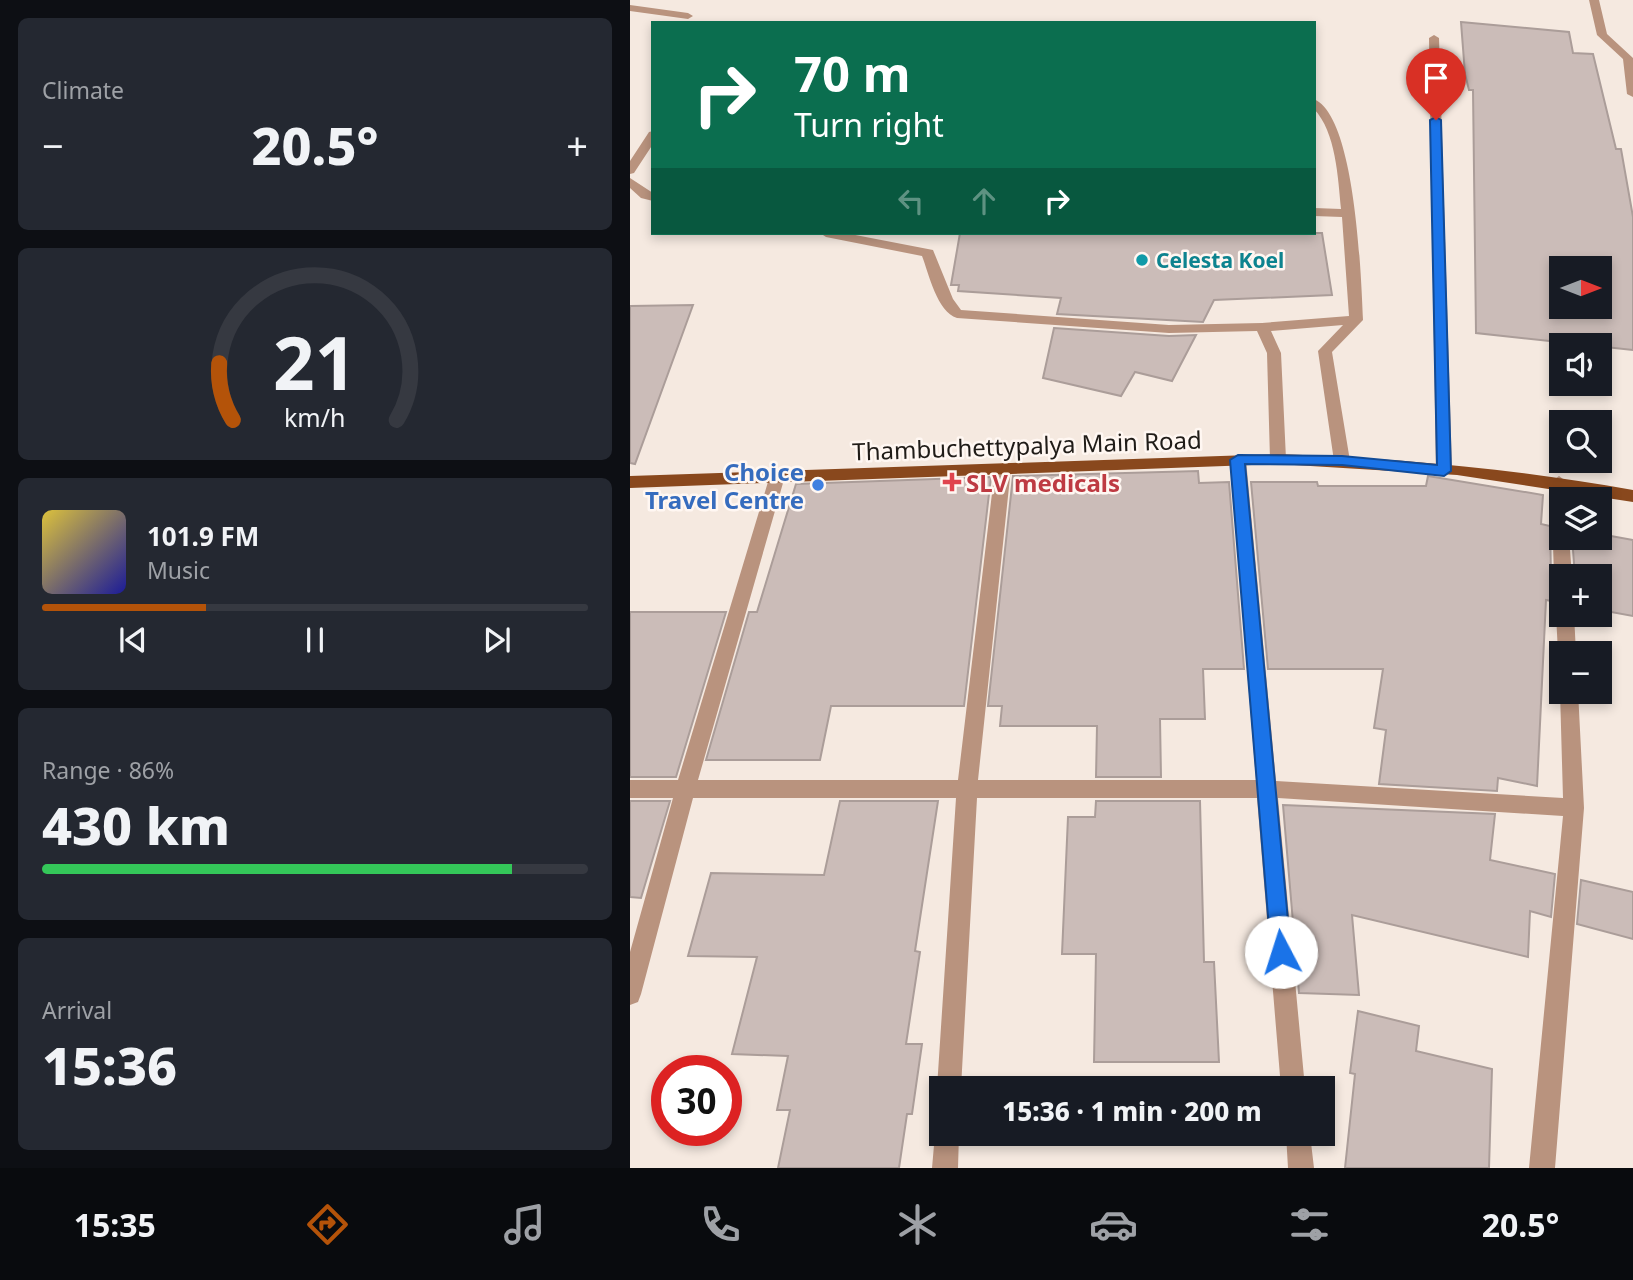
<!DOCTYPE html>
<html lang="en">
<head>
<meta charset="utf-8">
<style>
  body { margin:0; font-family:"Noto Sans",sans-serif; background:#242831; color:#f1f3f6; height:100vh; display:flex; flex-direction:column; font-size:26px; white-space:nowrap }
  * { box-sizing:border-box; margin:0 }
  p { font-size:23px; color:#9ea1a6 }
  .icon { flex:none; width:38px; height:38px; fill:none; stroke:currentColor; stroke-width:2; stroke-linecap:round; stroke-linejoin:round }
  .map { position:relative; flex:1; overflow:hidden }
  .sheet { display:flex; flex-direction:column; gap:18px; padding:18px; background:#0d0f14; width:630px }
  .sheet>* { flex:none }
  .banner { position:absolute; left:21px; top:21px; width:665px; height:214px; border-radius:0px; box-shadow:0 4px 10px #0003; background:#0b6e4f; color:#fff; overflow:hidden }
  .needle { width:46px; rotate:90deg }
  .tools { position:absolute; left:919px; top:256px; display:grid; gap:14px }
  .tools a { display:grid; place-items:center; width:63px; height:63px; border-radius:0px; background:#171b24; box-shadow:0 4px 10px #0003; font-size:35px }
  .speed { position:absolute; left:21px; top:1055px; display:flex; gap:14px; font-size:35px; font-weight:700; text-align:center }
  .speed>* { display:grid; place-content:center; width:91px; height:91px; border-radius:50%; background:#171b24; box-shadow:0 4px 10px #0003; line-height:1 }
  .speed .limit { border:10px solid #d22; background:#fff; color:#111 }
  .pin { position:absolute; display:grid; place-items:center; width:60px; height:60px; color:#fff; margin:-72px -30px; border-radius:50% 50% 50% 0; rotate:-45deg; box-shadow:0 0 7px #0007 }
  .pin .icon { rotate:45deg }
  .me { position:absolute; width:77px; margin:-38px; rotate:355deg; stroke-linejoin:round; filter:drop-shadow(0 0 5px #0008) }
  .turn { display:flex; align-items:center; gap:24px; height:147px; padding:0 28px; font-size:32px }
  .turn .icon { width:91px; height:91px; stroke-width:2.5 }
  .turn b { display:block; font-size:49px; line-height:60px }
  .lanes { display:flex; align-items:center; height:66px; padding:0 28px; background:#0003; justify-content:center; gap:35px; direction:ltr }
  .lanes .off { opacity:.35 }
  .big { font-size:52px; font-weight:800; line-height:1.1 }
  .sheet .card { flex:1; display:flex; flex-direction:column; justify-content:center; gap:10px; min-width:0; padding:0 24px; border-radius:10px; background:#242831 }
  .sheet .dial { align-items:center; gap:0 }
  .dial svg { height:182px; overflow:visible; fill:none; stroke:#363941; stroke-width:7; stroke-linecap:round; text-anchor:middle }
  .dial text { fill:#f1f3f6; stroke:none }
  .song { display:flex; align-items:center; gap:21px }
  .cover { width:84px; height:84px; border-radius:10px; background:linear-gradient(135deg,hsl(50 70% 55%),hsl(240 70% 35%)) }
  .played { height:7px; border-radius:4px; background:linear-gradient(90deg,#b45309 30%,#363941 30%) }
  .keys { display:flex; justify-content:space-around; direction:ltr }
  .heat { display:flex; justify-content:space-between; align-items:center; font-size:38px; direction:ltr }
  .charge { height:10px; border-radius:5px; background:linear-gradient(90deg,#34c759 86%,#363941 0) }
  .trip { position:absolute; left:299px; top:1076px; width:406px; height:70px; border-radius:0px; background:#171b24; box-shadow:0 4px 10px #0003; font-weight:800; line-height:70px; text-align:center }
  .menu { display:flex; height:112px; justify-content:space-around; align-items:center; background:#090b0e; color:#9ea1a6 }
  .menu .icon { width:49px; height:49px }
  .menu .active { color:#b45309 }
  .menu b { font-size:32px; color:#f1f3f6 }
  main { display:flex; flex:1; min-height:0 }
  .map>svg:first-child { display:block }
  .building { fill:#cbbcb8; stroke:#ab9d99; stroke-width:2; fill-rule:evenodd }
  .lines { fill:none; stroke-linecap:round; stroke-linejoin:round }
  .minor { fill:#b9937e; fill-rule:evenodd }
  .major { fill:#89481d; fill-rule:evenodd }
  .route { fill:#1a73e8; stroke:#114b97; stroke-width:2 }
  .culture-dot { fill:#0f9aa8; stroke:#fff7f2; stroke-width:2.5 }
  .health-dot { fill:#e0444e; stroke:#fff7f2; stroke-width:2.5 }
  .shop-dot { fill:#3f7fe0; stroke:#fff7f2; stroke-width:2.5 }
  .labels { text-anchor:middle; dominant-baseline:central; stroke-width:5; stroke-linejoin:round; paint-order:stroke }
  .far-culture-label { font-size:21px; font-weight:bold; fill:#0d838f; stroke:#fff7f2; text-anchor:start }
  .street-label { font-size:24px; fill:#201c18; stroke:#fff7f2 }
  .shop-label { font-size:24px; font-weight:bold; fill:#366cbe; stroke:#fff7f2; text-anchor:end }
  .health-label { font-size:24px; font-weight:bold; fill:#be3a42; stroke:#fff7f2; text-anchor:start }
</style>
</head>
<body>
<main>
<section class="sheet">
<div class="card"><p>Climate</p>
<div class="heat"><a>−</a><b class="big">20.5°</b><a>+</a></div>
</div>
<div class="card dial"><svg viewBox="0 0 100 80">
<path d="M14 69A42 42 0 1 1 86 69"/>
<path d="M14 69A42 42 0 0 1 8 44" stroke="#b45309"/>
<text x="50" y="56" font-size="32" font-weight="700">21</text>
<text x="50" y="72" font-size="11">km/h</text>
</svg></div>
<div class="card">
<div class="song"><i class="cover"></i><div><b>101.9 FM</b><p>Music</p></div></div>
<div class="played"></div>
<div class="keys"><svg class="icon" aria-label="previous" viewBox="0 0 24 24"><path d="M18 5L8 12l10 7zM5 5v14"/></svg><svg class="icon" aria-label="pause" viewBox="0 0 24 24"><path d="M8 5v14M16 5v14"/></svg><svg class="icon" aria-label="next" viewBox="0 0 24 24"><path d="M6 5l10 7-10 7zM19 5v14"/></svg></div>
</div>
<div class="card"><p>Range · 86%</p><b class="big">430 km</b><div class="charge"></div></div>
<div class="card"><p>Arrival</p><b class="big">15:36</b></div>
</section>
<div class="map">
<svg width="1003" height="1168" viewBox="0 0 1003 1168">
  <rect width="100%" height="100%" fill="#f5e9e0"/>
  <path class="building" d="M 831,22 L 939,32 L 943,53 L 963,54 L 986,149 L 991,149 L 1003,217 L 1003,350 L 846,333 L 843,90 L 839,90 L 835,74 ZM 931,268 L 970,268 L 970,306 L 931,306 Z
    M 330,233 L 692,233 L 702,295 L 584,300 L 573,322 L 427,314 L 431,298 L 328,291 L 329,285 L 321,285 Z
    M 63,305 L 5,464 L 0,463 L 0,306 Z
    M 424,328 L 539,336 L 566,335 L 542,381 L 505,372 L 491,396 L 413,378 Z
    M 568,471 L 569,483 L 599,482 L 614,669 L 573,669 L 575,719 L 530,719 L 531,777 L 466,777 L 467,726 L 370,726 L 372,706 L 358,706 L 383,476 Z
    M 798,476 L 913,495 L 911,524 L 920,526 L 921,576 L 931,585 L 931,603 L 916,600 L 907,786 L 868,778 L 867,791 L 749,784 L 756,730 L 744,728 L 753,669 L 638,669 L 621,482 L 687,482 L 688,486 L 796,486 Z
    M 361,477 L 334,706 L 201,706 L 190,760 L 76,760 L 119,612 L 127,612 L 166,484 Z
    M 970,534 L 1003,540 L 1003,616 L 970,610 L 970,576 L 945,576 L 942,537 L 970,537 Z
    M 0,612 L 96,612 L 46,777 L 0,777 Z
    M 0,801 L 40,801 L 11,898 L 0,897 Z
    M 210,801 L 308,801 L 285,951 L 290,952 L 276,1044 L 292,1044 L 282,1114 L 277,1114 L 269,1168 L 148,1168 L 160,1110 L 147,1110 L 158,1056 L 102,1054 L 127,957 L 58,956 L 81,873 L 194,875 Z
    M 466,801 L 570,801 L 574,962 L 584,962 L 589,1062 L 464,1062 L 466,954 L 432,954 L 438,817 L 465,817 Z
    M 653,805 L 865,814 L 860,860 L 925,874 L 921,917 L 900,911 L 898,957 L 722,915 L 729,995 L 669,993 Z
    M 951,880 L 1003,892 L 1003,939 L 947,924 Z
    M 728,1011 L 789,1026 L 786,1051 L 862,1069 L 859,1168 L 715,1168 L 725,1074 L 720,1073 Z"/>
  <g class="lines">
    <path class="minor" d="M 959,0 L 969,0 L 977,34 L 1003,58 L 1003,97 L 997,94 L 993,59 L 967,35 Z
      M 0,5 L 58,13 L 63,16 L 58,19 L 0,11 Z
      M 804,35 L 809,38 L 822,471 L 814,476 L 806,471 L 799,38 Z
      M 684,99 C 726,117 731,277 733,320 L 702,352 L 720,461 L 712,466 L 704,461 L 688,351 L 713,325 L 641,331 L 651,353 L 656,459 L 648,464 L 640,459 L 637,353 L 627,331 L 539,333 L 327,318 C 307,312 299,274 292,256 L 196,237 L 190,233 L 215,233 L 303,250 L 323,299 L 331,310 L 539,325 L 632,323 L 719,316 L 712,217 L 684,216 L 684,208 L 711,209 C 708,178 706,132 684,109 Z
      M 23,131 L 23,144 L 4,173 L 0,174 L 0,161 L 19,132 Z
      M 0,178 L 23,193 L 23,201 L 11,198 L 0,188 Z
      M 608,455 L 616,460 L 646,781 L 933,798 L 930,691 L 931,688 L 931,691 L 948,691 L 954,808 L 925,1168 L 899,1168 L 933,816 L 648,798 L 675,1088 L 651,1088 L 627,798 L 347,798 L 331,1088 L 312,1088 L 312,1097 L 307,1088 L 326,798 L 63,798 L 11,994 L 8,1002 L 0,1005 L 0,952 L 43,798 L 0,798 L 0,780 L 48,780 L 141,472 L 153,472 L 155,476 L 68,780 L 328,780 L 365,468 L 373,463 L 381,468 L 348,780 L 626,780 L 600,460 Z
      M 929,476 L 937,482 L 938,499 L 931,499 L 931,537 L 939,537 L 942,576 L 931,576 L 931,582 L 924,576 L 921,482 Z
      M 931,608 L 931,614 L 944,614 L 946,653 L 931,653 L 931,658 L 928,653 L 926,614 Z
      M 312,1124 L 312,1134 L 329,1134 L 328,1168 L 302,1168 L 305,1134 Z
      M 656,1134 L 680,1134 L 684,1168 L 658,1168 Z"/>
    <path class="major" d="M 648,454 C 767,458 885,469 1003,490 L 1003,502 L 827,475 L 648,464 L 0,488 L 0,476 Z"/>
  </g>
  <path class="route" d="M 806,117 L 811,120 L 821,471 L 814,476 L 712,465 L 615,464 L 661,952 L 658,959 L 651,962 L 644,959 L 641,952 L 600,460 L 608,455 L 712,456 L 807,465 L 800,120 Z"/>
  <circle class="culture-dot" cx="512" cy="260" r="7"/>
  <path class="health-dot" d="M318.5 471.5h7v7h7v7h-7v7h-7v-7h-7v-7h7z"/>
  <circle class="shop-dot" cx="188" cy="485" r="7"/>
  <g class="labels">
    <g class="far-culture-label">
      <text x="526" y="260">Celesta Koel</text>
    </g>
    <g class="street-label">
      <text transform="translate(397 445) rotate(-2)">Thambuchettypalya Main Road</text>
    </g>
    <g class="shop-label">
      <text x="174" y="471">Choice<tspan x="174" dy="28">Travel Centre</tspan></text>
    </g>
    <g class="health-label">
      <text x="336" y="482">SLV medicals</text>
    </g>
  </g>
</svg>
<div class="tools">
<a><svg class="needle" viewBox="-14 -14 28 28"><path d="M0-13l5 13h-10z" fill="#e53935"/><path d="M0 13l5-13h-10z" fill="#9ea1a6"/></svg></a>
<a><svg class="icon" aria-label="sound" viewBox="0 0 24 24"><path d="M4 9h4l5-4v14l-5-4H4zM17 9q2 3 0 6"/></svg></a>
<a><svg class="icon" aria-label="search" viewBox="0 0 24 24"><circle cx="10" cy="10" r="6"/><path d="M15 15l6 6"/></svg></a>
<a><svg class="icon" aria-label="layers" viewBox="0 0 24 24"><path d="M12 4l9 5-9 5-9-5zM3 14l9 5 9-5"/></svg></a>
<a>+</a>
<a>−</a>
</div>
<div class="speed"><div class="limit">30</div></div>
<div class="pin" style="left:806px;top:120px;background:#d93025"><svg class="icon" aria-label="arrive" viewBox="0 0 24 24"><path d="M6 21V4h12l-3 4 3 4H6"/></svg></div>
<svg class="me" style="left:651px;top:952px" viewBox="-20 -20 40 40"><circle r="19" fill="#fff"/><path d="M0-13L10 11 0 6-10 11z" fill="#1a73e8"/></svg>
<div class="trip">15:36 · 1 min · 200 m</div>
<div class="banner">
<div class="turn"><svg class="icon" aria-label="right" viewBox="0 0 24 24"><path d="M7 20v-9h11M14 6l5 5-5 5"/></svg><div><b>70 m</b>Turn right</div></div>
<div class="lanes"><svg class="icon off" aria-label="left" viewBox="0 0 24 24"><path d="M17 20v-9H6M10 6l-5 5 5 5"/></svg><svg class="icon off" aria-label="ahead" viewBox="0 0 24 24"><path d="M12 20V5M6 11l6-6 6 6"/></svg><svg class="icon" aria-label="right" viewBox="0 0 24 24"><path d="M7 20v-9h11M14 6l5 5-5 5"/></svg></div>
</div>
</div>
</main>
<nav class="menu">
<b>15:35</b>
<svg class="icon active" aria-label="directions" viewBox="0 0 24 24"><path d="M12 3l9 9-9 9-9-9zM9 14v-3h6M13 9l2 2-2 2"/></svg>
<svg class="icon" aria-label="music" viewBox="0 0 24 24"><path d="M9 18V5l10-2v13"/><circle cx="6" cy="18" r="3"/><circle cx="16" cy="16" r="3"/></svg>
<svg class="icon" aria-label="phone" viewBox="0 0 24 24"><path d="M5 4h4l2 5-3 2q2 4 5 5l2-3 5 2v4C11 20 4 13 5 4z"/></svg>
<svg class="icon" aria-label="climate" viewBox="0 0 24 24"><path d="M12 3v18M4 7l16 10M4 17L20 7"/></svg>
<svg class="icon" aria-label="car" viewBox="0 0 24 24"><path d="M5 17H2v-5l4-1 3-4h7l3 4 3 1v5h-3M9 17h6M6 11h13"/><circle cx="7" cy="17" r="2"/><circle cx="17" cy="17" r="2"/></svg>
<svg class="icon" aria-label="filters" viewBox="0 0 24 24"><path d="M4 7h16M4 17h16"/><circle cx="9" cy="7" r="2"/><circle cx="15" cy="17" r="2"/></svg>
<b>20.5°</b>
</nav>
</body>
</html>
